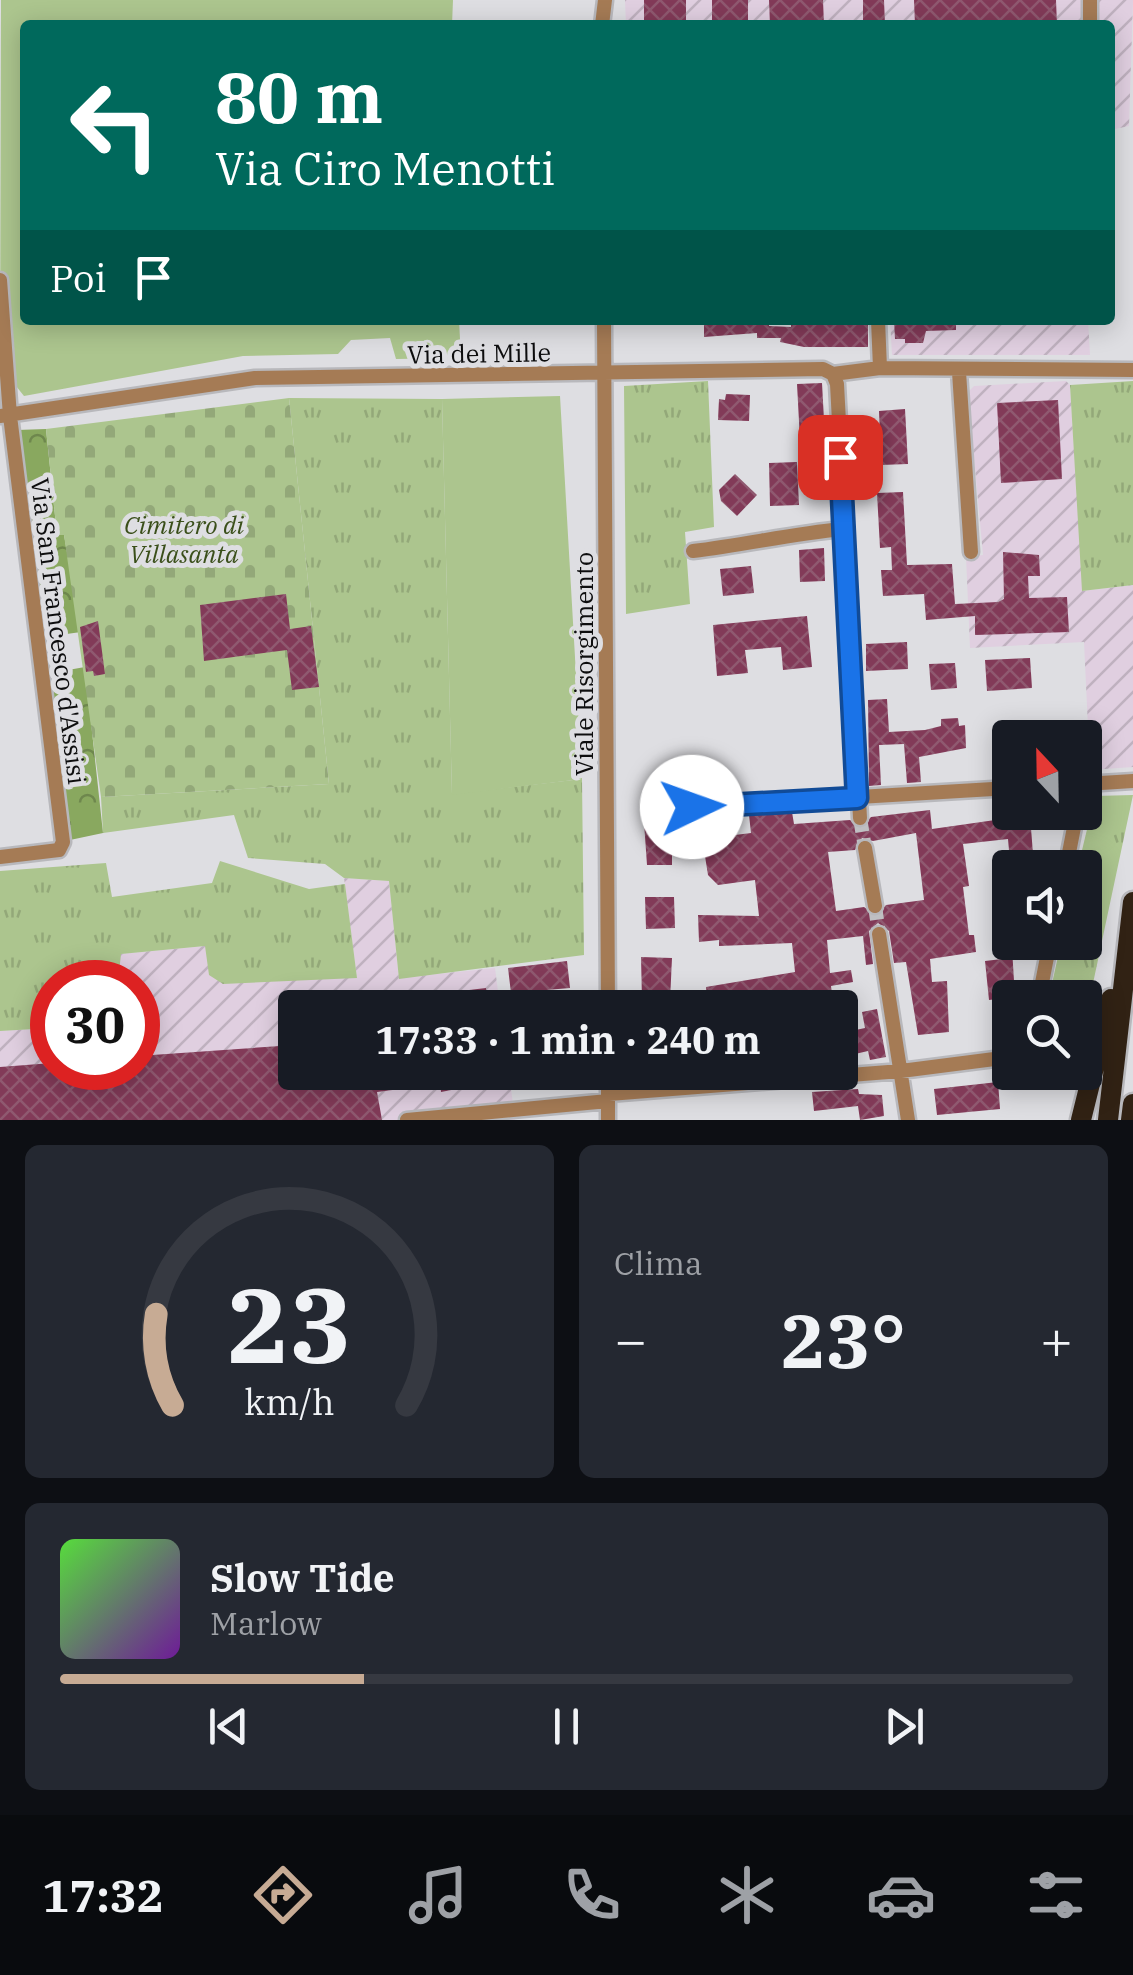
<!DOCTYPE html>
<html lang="it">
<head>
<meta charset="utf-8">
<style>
  body { margin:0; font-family:"IBM Plex Serif",serif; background:#242831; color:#f1f3f6; height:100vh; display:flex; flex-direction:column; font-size:38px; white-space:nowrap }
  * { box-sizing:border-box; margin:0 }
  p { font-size:32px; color:#9ea1a6 }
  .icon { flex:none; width:55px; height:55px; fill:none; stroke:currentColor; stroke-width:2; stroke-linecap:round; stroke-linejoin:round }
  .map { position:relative; height:1120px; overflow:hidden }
  .details { display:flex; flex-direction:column; gap:25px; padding:25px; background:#0d0f14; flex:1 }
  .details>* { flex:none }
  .guide { position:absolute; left:20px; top:20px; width:1095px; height:305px; border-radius:10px; box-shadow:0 5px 25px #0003; background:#00695c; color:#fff; overflow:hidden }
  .needle { width:65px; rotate:338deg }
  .tools { position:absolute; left:992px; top:720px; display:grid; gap:20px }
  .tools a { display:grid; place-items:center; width:110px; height:110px; border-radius:10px; background:#171b24; box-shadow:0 5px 25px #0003; font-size:50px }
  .speed { position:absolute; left:30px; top:960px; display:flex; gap:20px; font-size:50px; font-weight:700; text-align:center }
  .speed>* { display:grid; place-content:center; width:130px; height:130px; border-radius:50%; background:#171b24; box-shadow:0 5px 25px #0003; line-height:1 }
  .speed .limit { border:15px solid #d22; background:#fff; color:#111 }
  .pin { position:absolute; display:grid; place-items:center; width:85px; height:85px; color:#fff; margin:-42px; border-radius:20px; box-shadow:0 5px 15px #0006 }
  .me { position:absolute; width:110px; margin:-55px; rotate:87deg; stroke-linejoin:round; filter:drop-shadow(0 0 8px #0008) }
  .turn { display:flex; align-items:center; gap:35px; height:210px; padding:0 30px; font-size:45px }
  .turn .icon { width:130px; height:130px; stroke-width:2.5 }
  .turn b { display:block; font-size:70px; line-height:85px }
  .then { display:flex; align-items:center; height:95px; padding:0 30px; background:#0003; gap:20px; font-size:38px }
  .big { font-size:75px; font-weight:700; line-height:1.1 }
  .details .tile { flex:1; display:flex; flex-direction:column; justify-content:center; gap:15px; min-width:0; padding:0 35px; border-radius:15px; background:#242831 }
  .details .dial { align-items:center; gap:0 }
  .dial svg { height:260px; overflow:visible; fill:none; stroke:#363941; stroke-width:7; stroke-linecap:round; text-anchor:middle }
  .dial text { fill:#f1f3f6; stroke:none }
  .song { display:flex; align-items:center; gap:30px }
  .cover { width:120px; height:120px; border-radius:15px; background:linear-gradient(135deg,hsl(110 70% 55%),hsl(280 70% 35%)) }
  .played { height:10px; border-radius:5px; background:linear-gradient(90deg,#c7ab94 30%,#363941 30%) }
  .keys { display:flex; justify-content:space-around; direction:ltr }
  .heat { display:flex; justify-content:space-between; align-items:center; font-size:55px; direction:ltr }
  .details .tiles { flex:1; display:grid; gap:25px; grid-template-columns:1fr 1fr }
  .tile:last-child { grid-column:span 2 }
  .trip { position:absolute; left:278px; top:990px; width:580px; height:100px; border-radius:10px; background:#171b24; box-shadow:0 5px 25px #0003; font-weight:700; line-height:100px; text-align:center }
  .dock { display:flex; height:160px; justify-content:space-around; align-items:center; background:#090b0e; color:#9ea1a6 }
  .dock .icon { width:70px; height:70px }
  .dock .on { color:#c7ab94 }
  .dock b { font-size:45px; color:#f1f3f6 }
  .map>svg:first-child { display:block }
  .industrial { fill:url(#industrial-furrows) }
  .grass { fill:url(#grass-tufts) }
  .forest { fill:url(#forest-crowns) }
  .cemetery { fill:url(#cemetery-stones) }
  .green { fill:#acc58e }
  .building { fill:url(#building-cross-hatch); fill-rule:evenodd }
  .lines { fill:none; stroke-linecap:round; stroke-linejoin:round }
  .minor-tunnel { stroke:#bfbfc2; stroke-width:14; stroke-dasharray:14 7; stroke-linecap:butt }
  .minor-casing { stroke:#b8b8bc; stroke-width:19 }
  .highway-casing { stroke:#b8b8bc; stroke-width:25 }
  .minor { stroke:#a57b55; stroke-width:14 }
  .highway { stroke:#312214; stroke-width:20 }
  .route-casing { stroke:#114b97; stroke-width:25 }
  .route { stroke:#1a73e8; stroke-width:18 }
  .labels { text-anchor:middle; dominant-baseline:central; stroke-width:10; stroke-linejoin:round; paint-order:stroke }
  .street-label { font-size:25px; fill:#0d0d0e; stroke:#dedee2 }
  .park-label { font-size:25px; font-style:italic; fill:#3a4f1a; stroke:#dedee2 }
</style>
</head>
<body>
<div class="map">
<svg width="1133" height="1120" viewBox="0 0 1133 1120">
  <defs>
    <pattern id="industrial-furrows" width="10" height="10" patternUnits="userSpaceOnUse" patternTransform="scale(2.5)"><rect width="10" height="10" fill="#e0cfe0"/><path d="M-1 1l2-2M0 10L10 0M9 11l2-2" fill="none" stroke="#bfb1bf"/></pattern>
    <pattern id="grass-tufts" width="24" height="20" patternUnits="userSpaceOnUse" patternTransform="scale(2.5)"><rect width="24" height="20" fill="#acc58e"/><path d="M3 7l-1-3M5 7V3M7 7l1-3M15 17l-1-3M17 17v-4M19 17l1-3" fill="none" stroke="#93a879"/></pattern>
    <pattern id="forest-crowns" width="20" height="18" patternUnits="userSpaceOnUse" patternTransform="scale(2.5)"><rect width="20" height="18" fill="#89a85f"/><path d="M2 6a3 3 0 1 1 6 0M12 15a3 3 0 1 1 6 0" fill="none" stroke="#6e874d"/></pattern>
    <pattern id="cemetery-stones" width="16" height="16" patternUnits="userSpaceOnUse" patternTransform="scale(2.5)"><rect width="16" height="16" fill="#acc58e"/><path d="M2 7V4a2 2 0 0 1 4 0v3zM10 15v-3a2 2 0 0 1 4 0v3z" fill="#93a879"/></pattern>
    <pattern id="building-cross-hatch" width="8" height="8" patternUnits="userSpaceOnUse" patternTransform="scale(2.5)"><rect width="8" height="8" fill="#823a58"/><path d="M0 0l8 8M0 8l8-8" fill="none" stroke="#8f5970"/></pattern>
  </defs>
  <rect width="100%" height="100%" fill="#dedee2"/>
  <path class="industrial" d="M 625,0 L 1133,0 L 1129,126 L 1110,130 L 1110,25 L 626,25 Z
    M 890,320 L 1088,320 L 1090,355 L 892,355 Z
    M 1066,381 L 1070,385 L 1083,591 L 1133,585 L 1133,767 L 1090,770 L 1084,642 L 970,648 L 966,557 L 983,555 L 968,392 L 974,386 Z
    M 344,878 L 389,881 L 399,978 L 495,968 L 500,1007 L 295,1008 L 295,1072 L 509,1073 L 515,1120 L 0,1120 L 0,1031 L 52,1028 L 52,1068 L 138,1068 L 138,982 L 118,982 L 120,954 L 205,946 L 357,978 Z"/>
  <path class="grass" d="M 708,381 L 714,527 L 685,532 L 690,604 L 626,614 L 624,386 Z
    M 1133,381 L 1133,585 L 1082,591 L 1070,385 Z
    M 289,398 L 442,399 L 452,794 L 582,779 L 584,955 L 399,979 L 389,881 L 344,878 L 325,864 L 248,858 L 234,815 L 103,833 L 101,797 L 329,784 Z
    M 1133,795 L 1085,1021 L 1085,998 L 1049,997 L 1061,943 L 1085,942 L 1085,868 L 1078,867 L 1095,796 Z
    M 220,861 L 309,889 L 345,884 L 357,978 L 223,984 L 209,975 L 205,946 L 121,954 L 118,982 L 52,982 L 52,1028 L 0,1031 L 0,871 L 106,863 L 112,897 L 212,883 Z"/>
  <path class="forest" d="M 46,429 L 57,535 L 64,535 L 81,632 L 45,637 L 17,430 Z
    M 85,667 L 103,833 L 70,840 L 51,673 Z"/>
  <path class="cemetery" d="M 289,398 L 329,784 L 101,797 L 64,535 L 57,535 L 46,429 Z"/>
  <path class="green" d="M 1,0 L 453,0 L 452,25 L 25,25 L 25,320 L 459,320 L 461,358 L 396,359 L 390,338 L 351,340 L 338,354 L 243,356 L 24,396 L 16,386 L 0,389 Z
    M 560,396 L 582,779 L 452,795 L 442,399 Z"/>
  <path class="building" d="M 644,0 L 686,0 L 686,25 L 644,25 Z
    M 712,0 L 748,0 L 748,25 L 712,25 Z
    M 769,0 L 823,0 L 824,25 L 770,25 Z
    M 863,0 L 884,0 L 885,25 L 863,25 Z
    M 914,0 L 1056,0 L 1057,25 L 915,25 Z
    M 704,320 L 769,320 L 769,326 L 791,327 L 791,320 L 835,320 L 868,325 L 868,347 L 804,347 L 780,342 L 781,338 L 757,338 L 757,333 L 704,337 Z
    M 894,320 L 956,320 L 956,330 L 926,331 L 923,343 L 905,343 L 905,339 L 895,339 Z
    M 822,383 L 826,457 L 801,459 L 797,384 Z
    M 726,394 L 750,395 L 749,421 L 718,420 L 719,399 L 725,400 Z
    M 1058,400 L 1062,479 L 1001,483 L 997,403 Z
    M 905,409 L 908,464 L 881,465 L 879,411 Z
    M 797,462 L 799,505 L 770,506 L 769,463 Z
    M 735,474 L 757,495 L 737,516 L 721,501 L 719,490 Z
    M 903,492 L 907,565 L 952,564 L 955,604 L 998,602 L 1004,599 L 1003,552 L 1039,555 L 1040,576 L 1028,576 L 1029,598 L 1067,597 L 1069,632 L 975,635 L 975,616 L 926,620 L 924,594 L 883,596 L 881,570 L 892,570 L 891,547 L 880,548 L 877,493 Z
    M 824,548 L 825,581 L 800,582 L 799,550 Z
    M 751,566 L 754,593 L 723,596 L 720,569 Z
    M 286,594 L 290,629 L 311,626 L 319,687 L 292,690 L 287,650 L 204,661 L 200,605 Z
    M 807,616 L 812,667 L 783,670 L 781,647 L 745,650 L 748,673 L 717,676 L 713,625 Z
    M 98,621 L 105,674 L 94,676 L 93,671 L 86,672 L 80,627 Z
    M 907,642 L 908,669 L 866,671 L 866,644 Z
    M 1030,658 L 1032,688 L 987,691 L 985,660 Z
    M 955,663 L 957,688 L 931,690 L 929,664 Z
    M 887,699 L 889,732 L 925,730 L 941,726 L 941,719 L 958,718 L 959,726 L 965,725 L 966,748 L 919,757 L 921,782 L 907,783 L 904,744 L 879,745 L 881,785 L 869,786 L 868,700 Z
    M 930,810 L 932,829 L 1030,815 L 1033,854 L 1031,860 L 1010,862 L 1008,839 L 963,844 L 969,886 L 963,887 L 969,935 L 974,935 L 976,952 L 930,959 L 932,982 L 947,981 L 949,1032 L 918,1035 L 906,962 L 894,963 L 889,931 L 878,923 L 869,931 L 873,964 L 866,965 L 863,936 L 827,940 L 830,973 L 851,970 L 853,982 L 831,986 L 834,1008 L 815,1008 L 814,997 L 785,1000 L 785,1004 L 708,1008 L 706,987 L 795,972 L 792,943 L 719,946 L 719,940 L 699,942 L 698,915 L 759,916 L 755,880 L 718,885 L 708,875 L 704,850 L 711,838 L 751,833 L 749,815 L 792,812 L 794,824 L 850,820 L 860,829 L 871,817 ZM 916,833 L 924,900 L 886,905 L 876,916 L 864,907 L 836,911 L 828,852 L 855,850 L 862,838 L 873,841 Z
    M 644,822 L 672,822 L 672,865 L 647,865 Z
    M 645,897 L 674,897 L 675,928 L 646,929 Z
    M 1010,916 L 1015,997 L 989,1000 L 985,961 L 1002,959 L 996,918 Z
    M 641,957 L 672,958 L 670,1001 L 642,1000 Z
    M 567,961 L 570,988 L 511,993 L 508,968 Z
    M 486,988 L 488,1008 L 454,1008 L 452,992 Z
    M 877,1009 L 886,1057 L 870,1060 L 868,1051 L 855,1054 L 851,1031 L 865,1028 L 862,1012 Z
    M 295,1045 L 295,1072 L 405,1072 L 408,1088 L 377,1092 L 382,1120 L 0,1120 L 0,1067 L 52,1063 L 52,1068 L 138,1068 L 138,1056 Z
    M 439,1072 L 503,1072 L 503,1080 L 441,1092 Z
    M 998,1082 L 1000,1109 L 937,1115 L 934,1089 Z
    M 858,1089 L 859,1094 L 882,1095 L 884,1116 L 860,1120 L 858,1106 L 814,1111 L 812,1092 Z"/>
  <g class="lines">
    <path class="minor-tunnel" d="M 860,818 L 865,848
      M 875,906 L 879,934"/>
    <defs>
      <path id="minor" d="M 1090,0 L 1090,25
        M 602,25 L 605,0
        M 0,280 L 10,416 L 63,842 L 59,850 L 0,857
        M 604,320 L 608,1008
        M 878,320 L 880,368
        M 959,372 L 971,552
        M 833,374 L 837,384 L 860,818
        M 0,416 L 255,378 L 823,369 L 833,374 L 880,368 L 1133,370
        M 693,551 C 744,545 791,534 842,529
        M 1085,784 L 1133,781
        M 692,807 L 1010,788
        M 865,848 L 875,906
        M 1066,868 L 1077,812
        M 879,934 L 908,1120
        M 1039,998 L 1050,942
        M 609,1094 L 901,1071 L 1010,1057
        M 407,1120 L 608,1101
        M 608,1120 L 608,1072"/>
      <path id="highway" d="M 1081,1120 L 1111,999
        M 1108,1120 L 1133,902
        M 1131,1120 L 1133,1104"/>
    </defs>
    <use href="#minor" class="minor-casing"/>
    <use href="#highway" class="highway-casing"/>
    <use href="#minor" class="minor"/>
    <use href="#highway" class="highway"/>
  </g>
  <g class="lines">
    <defs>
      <path id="route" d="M 692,807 L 857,798 L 840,457"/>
    </defs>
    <use href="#route" class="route-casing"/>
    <use href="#route" class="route"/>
  </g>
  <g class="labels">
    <g class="street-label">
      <text transform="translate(479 353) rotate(-1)">Via dei Mille</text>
      <text transform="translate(59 631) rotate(83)">Via San Francesco d'Assisi</text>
      <text transform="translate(583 664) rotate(-90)">Viale Risorgimento</text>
    </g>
    <g class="park-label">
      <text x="184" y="524">Cimitero di<tspan x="184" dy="29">Villasanta</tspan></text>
    </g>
  </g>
</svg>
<div class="tools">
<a><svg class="needle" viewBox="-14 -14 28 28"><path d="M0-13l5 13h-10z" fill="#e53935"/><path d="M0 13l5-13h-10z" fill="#9ea1a6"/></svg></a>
<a><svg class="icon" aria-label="sound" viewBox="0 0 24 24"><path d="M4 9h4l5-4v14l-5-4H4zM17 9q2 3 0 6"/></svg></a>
<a><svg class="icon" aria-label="search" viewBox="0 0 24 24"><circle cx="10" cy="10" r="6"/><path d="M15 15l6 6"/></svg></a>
</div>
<div class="speed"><div class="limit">30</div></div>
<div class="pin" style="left:840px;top:457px;background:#d93025"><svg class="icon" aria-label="arrive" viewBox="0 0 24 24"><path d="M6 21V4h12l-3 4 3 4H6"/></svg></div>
<svg class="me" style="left:692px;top:807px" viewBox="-20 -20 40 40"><circle r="19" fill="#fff"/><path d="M0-13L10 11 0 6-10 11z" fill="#1a73e8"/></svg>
<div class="trip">17:33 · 1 min · 240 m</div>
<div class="guide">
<div class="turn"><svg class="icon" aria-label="left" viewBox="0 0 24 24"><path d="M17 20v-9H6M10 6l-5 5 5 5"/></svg><div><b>80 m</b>Via Ciro Menotti</div></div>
<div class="then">Poi<svg class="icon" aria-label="arrive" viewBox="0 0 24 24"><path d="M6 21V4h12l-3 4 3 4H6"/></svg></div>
</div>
</div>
<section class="details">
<div class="tiles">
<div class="tile dial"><svg viewBox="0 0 100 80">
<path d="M14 69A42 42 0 1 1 86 69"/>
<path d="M14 69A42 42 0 0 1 9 41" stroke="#c7ab94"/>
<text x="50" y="56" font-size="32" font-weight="700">23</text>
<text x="50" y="72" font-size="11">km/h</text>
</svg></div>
<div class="tile"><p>Clima</p>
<div class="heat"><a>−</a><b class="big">23°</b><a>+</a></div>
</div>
<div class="tile">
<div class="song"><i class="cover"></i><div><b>Slow Tide</b><p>Marlow</p></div></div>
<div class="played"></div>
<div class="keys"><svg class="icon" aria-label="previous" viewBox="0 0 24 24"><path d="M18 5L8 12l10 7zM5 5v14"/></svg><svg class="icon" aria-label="pause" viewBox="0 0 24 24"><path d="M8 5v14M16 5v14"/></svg><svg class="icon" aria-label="next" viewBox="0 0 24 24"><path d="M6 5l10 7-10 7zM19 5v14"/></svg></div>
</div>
</div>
</section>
<nav class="dock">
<b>17:32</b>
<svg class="icon on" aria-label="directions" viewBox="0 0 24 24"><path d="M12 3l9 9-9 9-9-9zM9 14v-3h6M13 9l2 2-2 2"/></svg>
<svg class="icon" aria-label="music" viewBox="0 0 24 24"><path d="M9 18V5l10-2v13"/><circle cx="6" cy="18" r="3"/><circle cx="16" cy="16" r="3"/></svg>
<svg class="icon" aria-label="phone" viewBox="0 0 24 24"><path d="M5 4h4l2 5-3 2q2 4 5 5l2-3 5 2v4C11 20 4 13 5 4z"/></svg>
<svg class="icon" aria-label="climate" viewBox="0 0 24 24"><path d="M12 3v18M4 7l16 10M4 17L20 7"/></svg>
<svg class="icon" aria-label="car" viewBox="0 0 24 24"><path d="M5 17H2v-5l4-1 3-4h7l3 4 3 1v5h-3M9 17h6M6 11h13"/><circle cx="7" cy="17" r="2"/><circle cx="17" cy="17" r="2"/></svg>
<svg class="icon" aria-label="filters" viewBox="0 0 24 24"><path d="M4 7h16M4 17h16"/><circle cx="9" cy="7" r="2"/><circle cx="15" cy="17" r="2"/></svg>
</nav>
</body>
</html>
